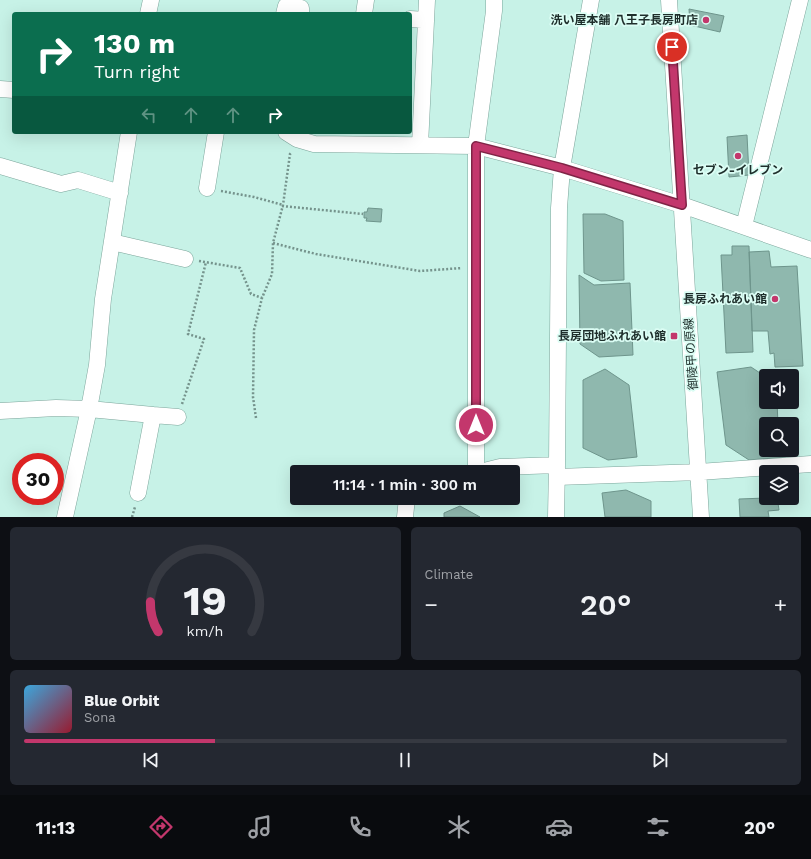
<!DOCTYPE html>
<html lang="en">
<head>
<meta charset="utf-8">
<style>
  body { margin:0; font-family:"Work Sans","Noto Sans JP",sans-serif; background:#242831; color:#f1f3f6; height:100vh; display:flex; flex-direction:column; font-size:15px; white-space:nowrap }
  * { box-sizing:border-box; margin:0 }
  p { font-size:13px; color:#9ea1a6 }
  .icon { flex:none; width:22px; height:22px; fill:none; stroke:currentColor; stroke-width:2; stroke-linecap:round; stroke-linejoin:round }
  .map { position:relative; height:517px; overflow:hidden }
  .panel { display:flex; flex-direction:column; gap:10px; padding:10px; background:#0d0f14; flex:1 }
  .panel>* { flex:none }
  .guide { position:absolute; left:12px; top:12px; width:400px; height:122px; border-radius:4px; box-shadow:0 4px 16px #0002; background:#0b6e4f; color:#fff; overflow:hidden }
  .fabs { position:absolute; left:759px; top:369px; display:grid; gap:8px }
  .fabs a { display:grid; place-items:center; width:40px; height:40px; border-radius:4px; background:#171b24; box-shadow:0 4px 16px #0002; font-size:20px }
  .speed { position:absolute; left:12px; top:453px; display:flex; gap:8px; font-size:20px; font-weight:700; text-align:center }
  .speed>* { display:grid; place-content:center; width:52px; height:52px; border-radius:50%; background:#171b24; box-shadow:0 4px 16px #0002; line-height:1 }
  .speed .limit { border:6px solid #d22; background:#fff; color:#111 }
  .pin { position:absolute; display:grid; place-items:center; width:34px; height:34px; color:#fff; margin:-17px; border:2px solid #fff; border-radius:50%; box-shadow:0 1px 4px #0007 }
  .me { position:absolute; width:44px; margin:-22px; rotate:0deg; stroke-linejoin:round; filter:drop-shadow(0 0 3px #0008) }
  .turn { display:flex; align-items:center; gap:14px; height:84px; padding:0 16px; font-size:18px }
  .turn .icon { width:52px; height:52px; stroke-width:2.5 }
  .turn b { display:block; font-size:28px; line-height:34px }
  .lanes { display:flex; align-items:center; height:38px; padding:0 16px; background:#0003; justify-content:center; gap:20px; direction:ltr }
  .lanes .off { opacity:.35 }
  .big { font-size:30px; font-weight:600; line-height:1.1 }
  .panel .card { flex:1; display:flex; flex-direction:column; justify-content:center; gap:6px; min-width:0; padding:0 14px; border-radius:6px; background:#242831 }
  .panel .dial { align-items:center; gap:0 }
  .dial svg { height:104px; overflow:visible; fill:none; stroke:#363941; stroke-width:7; stroke-linecap:round; text-anchor:middle }
  .dial text { fill:#f1f3f6; stroke:none }
  .song { display:flex; align-items:center; gap:12px }
  .cover { width:48px; height:48px; border-radius:6px; background:linear-gradient(135deg,hsl(200 70% 55%),hsl(350 70% 35%)) }
  .played { height:4px; border-radius:2px; background:linear-gradient(90deg,#c3376c 25%,#363941 25%) }
  .keys { display:flex; justify-content:space-around; direction:ltr }
  .heat { display:flex; justify-content:space-between; align-items:center; font-size:22px; direction:ltr }
  .panel .tiles { flex:1; display:grid; gap:10px; grid-template-columns:1fr 1fr }
  .card:last-child { grid-column:span 2 }
  .trip { position:absolute; left:290px; top:465px; width:230px; height:40px; border-radius:4px; background:#171b24; box-shadow:0 4px 16px #0002; font-weight:600; line-height:40px; text-align:center }
  .tabs { display:flex; height:64px; justify-content:space-around; align-items:center; background:#090b0e; color:#9ea1a6 }
  .tabs .icon { width:28px; height:28px }
  .tabs .current { color:#c3376c }
  .tabs b { font-size:18px; color:#f1f3f6 }
  .map>svg:first-child { display:block }
  .building { fill:#8fb8ae; stroke:#6e958c }
  .lines { fill:none; stroke-linecap:round; stroke-linejoin:round }
  .minor-casing { stroke:#7ca59b; stroke-width:17 }
  .path { stroke:#75938c; stroke-width:2.5; stroke-dasharray:2 2; stroke-linecap:butt }
  .minor { stroke:#fff; stroke-width:16 }
  .route-casing { stroke:#7f2446; stroke-width:10 }
  .route { stroke:#c3376c; stroke-width:7 }
  .poi-dot { fill:#c3376c; stroke:#dbfdf4; stroke-width:1.5 }
  .labels { text-anchor:middle; dominant-baseline:central; stroke-width:3.5; stroke-linejoin:round; paint-order:stroke }
  .poi-label { font-size:12px; font-weight:bold; fill:#1e2e2b; stroke:#dbfdf4; text-anchor:end }
  .street-label { font-size:12px; fill:#1e2e2b; stroke:#dbfdf4 }
</style>
</head>
<body>
<div class="map">
<svg width="811" height="517" viewBox="0 0 811 517">
  <rect width="100%" height="100%" fill="#c7f2e7"/>
  <path class="building" d="M 689,9 L 724,16 L 720,32 L 690,25 Z
    M 747,135 L 749,175 L 729,177 L 727,137 Z
    M 368,208 L 382,209 L 381,222 L 366,221 L 367,218 L 364,218 L 364,212 L 367,212 Z
    M 583,214 L 605,214 L 623,221 L 624,280 L 601,281 L 584,273 Z
    M 732,246 L 749,246 L 753,352 L 726,353 L 721,255 L 732,255 Z
    M 769,251 L 771,267 L 797,266 L 803,366 L 775,367 L 774,353 L 770,354 L 768,331 L 752,331 L 749,252 Z
    M 579,275 L 594,285 L 630,283 L 633,355 L 599,357 L 580,344 Z
    M 751,367 L 766,377 L 766,402 L 777,402 L 778,424 L 766,424 L 766,450 L 786,450 L 786,457 L 749,460 L 726,445 L 717,372 Z
    M 605,369 L 629,385 L 637,457 L 608,460 L 583,448 L 583,380 Z
    M 626,490 L 651,501 L 651,517 L 605,517 L 602,493 Z
    M 766,498 L 768,498 L 768,504 L 778,503 L 779,510 L 768,511 L 769,517 L 740,517 L 739,499 Z
    M 460,506 L 480,517 L 444,517 L 444,513 Z"/>
  <g class="lines">
    <defs>
      <path id="minor" d="M 669,0 L 701,517
        M 148,14 L 151,0
        M 284,14 L 286,6 L 301,8 L 301,14
        M 364,14 L 366,0
        M 410,19 L 426,20
        M 0,89 L 14,90
        M 286,132 L 297,139 L 314,144 L 476,146 L 562,168 L 682,205 L 811,250
        M 420,145 L 427,0
        M 0,166 L 61,184 L 78,180 L 120,193
        M 207,188 L 216,132
        M 744,226 L 800,0
        M 112,242 L 185,259
        M 0,411 L 56,408 L 89,409 L 153,415 L 138,493
        M 153,415 L 178,417
        M 476,472 L 476,146 L 494,11 L 494,0
        M 480,472 L 500,467 L 557,465
        M 557,477 L 699,472 L 811,464
        M 65,517 L 89,409 L 97,365 L 103,299 L 129,132
        M 405,517 L 407,498
        M 556,517 L 557,465 L 559,208 L 562,168 L 591,0"/>
    </defs>
    <use href="#minor" class="minor-casing"/>
    <path class="path" d="M 221,191 L 254,197 L 283,205
      M 282,206 L 363,214
      M 273,243 L 316,254 L 420,271 L 462,268
      M 199,261 L 240,268 L 251,294 L 262,298
      M 182,404 L 204,339 L 188,334 L 206,262
      M 256,418 L 253,397 L 254,330 L 262,298 L 272,274 L 273,243 L 283,205 L 290,154 L 292,152
      M 132,517 L 135,507"/>
    <use href="#minor" class="minor"/>
  </g>
  <g class="lines">
    <defs>
      <path id="route" d="M 476,425 L 476,146 L 562,168 L 682,205 L 672,47"/>
    </defs>
    <use href="#route" class="route-casing"/>
    <use href="#route" class="route"/>
  </g>
  <g class="poi-dot">
    <circle cx="706" cy="20" r="4"/>
    <circle cx="738" cy="156" r="4"/>
    <circle cx="775" cy="299" r="4"/>
    <rect x="670" y="332" width="8" height="8" rx="2"/>
  </g>
  <g class="labels">
    <g class="poi-label">
      <text x="698" y="20">洗い屋本舗 八王子長房町店</text>
      <text x="738" y="170" text-anchor="middle">セブン-イレブン</text>
      <text x="767" y="299">長房ふれあい館</text>
      <text x="666" y="336">長房団地ふれあい館</text>
    </g>
    <g class="street-label">
      <text transform="translate(691 354) rotate(-94)">御陵甲の原線</text>
    </g>
  </g>
</svg>
<div class="fabs">
<a><svg class="icon" aria-label="sound" viewBox="0 0 24 24"><path d="M4 9h4l5-4v14l-5-4H4zM17 9q2 3 0 6"/></svg></a>
<a><svg class="icon" aria-label="search" viewBox="0 0 24 24"><circle cx="10" cy="10" r="6"/><path d="M15 15l6 6"/></svg></a>
<a><svg class="icon" aria-label="layers" viewBox="0 0 24 24"><path d="M12 4l9 5-9 5-9-5zM3 14l9 5 9-5"/></svg></a>
</div>
<div class="speed"><div class="limit">30</div></div>
<div class="pin" style="left:672px;top:47px;background:#d93025"><svg class="icon" aria-label="arrive" viewBox="0 0 24 24"><path d="M6 21V4h12l-3 4 3 4H6"/></svg></div>
<svg class="me" style="left:476px;top:425px" viewBox="-20 -20 40 40"><circle r="17" fill="#c3376c" stroke="#fff" stroke-width="3"/><path d="M0-11L8 9 0 5-8 9z" fill="#fff"/></svg>
<div class="trip">11:14 · 1 min · 300 m</div>
<div class="guide">
<div class="turn"><svg class="icon" aria-label="right" viewBox="0 0 24 24"><path d="M7 20v-9h11M14 6l5 5-5 5"/></svg><div><b>130 m</b>Turn right</div></div>
<div class="lanes"><svg class="icon off" aria-label="left" viewBox="0 0 24 24"><path d="M17 20v-9H6M10 6l-5 5 5 5"/></svg><svg class="icon off" aria-label="ahead" viewBox="0 0 24 24"><path d="M12 20V5M6 11l6-6 6 6"/></svg><svg class="icon off" aria-label="ahead" viewBox="0 0 24 24"><path d="M12 20V5M6 11l6-6 6 6"/></svg><svg class="icon" aria-label="right" viewBox="0 0 24 24"><path d="M7 20v-9h11M14 6l5 5-5 5"/></svg></div>
</div>
</div>
<section class="panel">
<div class="tiles">
<div class="card dial"><svg viewBox="0 0 100 80">
<path d="M14 69A42 42 0 1 1 86 69"/>
<path d="M14 69A42 42 0 0 1 8 46" stroke="#c3376c"/>
<text x="50" y="56" font-size="32" font-weight="700">19</text>
<text x="50" y="72" font-size="11">km/h</text>
</svg></div>
<div class="card"><p>Climate</p>
<div class="heat"><a>−</a><b class="big">20°</b><a>+</a></div>
</div>
<div class="card">
<div class="song"><i class="cover"></i><div><b>Blue Orbit</b><p>Sona</p></div></div>
<div class="played"></div>
<div class="keys"><svg class="icon" aria-label="previous" viewBox="0 0 24 24"><path d="M18 5L8 12l10 7zM5 5v14"/></svg><svg class="icon" aria-label="pause" viewBox="0 0 24 24"><path d="M8 5v14M16 5v14"/></svg><svg class="icon" aria-label="next" viewBox="0 0 24 24"><path d="M6 5l10 7-10 7zM19 5v14"/></svg></div>
</div>
</div>
</section>
<nav class="tabs">
<b>11:13</b>
<svg class="icon current" aria-label="directions" viewBox="0 0 24 24"><path d="M12 3l9 9-9 9-9-9zM9 14v-3h6M13 9l2 2-2 2"/></svg>
<svg class="icon" aria-label="music" viewBox="0 0 24 24"><path d="M9 18V5l10-2v13"/><circle cx="6" cy="18" r="3"/><circle cx="16" cy="16" r="3"/></svg>
<svg class="icon" aria-label="phone" viewBox="0 0 24 24"><path d="M5 4h4l2 5-3 2q2 4 5 5l2-3 5 2v4C11 20 4 13 5 4z"/></svg>
<svg class="icon" aria-label="climate" viewBox="0 0 24 24"><path d="M12 3v18M4 7l16 10M4 17L20 7"/></svg>
<svg class="icon" aria-label="car" viewBox="0 0 24 24"><path d="M5 17H2v-5l4-1 3-4h7l3 4 3 1v5h-3M9 17h6M6 11h13"/><circle cx="7" cy="17" r="2"/><circle cx="17" cy="17" r="2"/></svg>
<svg class="icon" aria-label="filters" viewBox="0 0 24 24"><path d="M4 7h16M4 17h16"/><circle cx="9" cy="7" r="2"/><circle cx="15" cy="17" r="2"/></svg>
<b>20°</b>
</nav>
</body>
</html>
